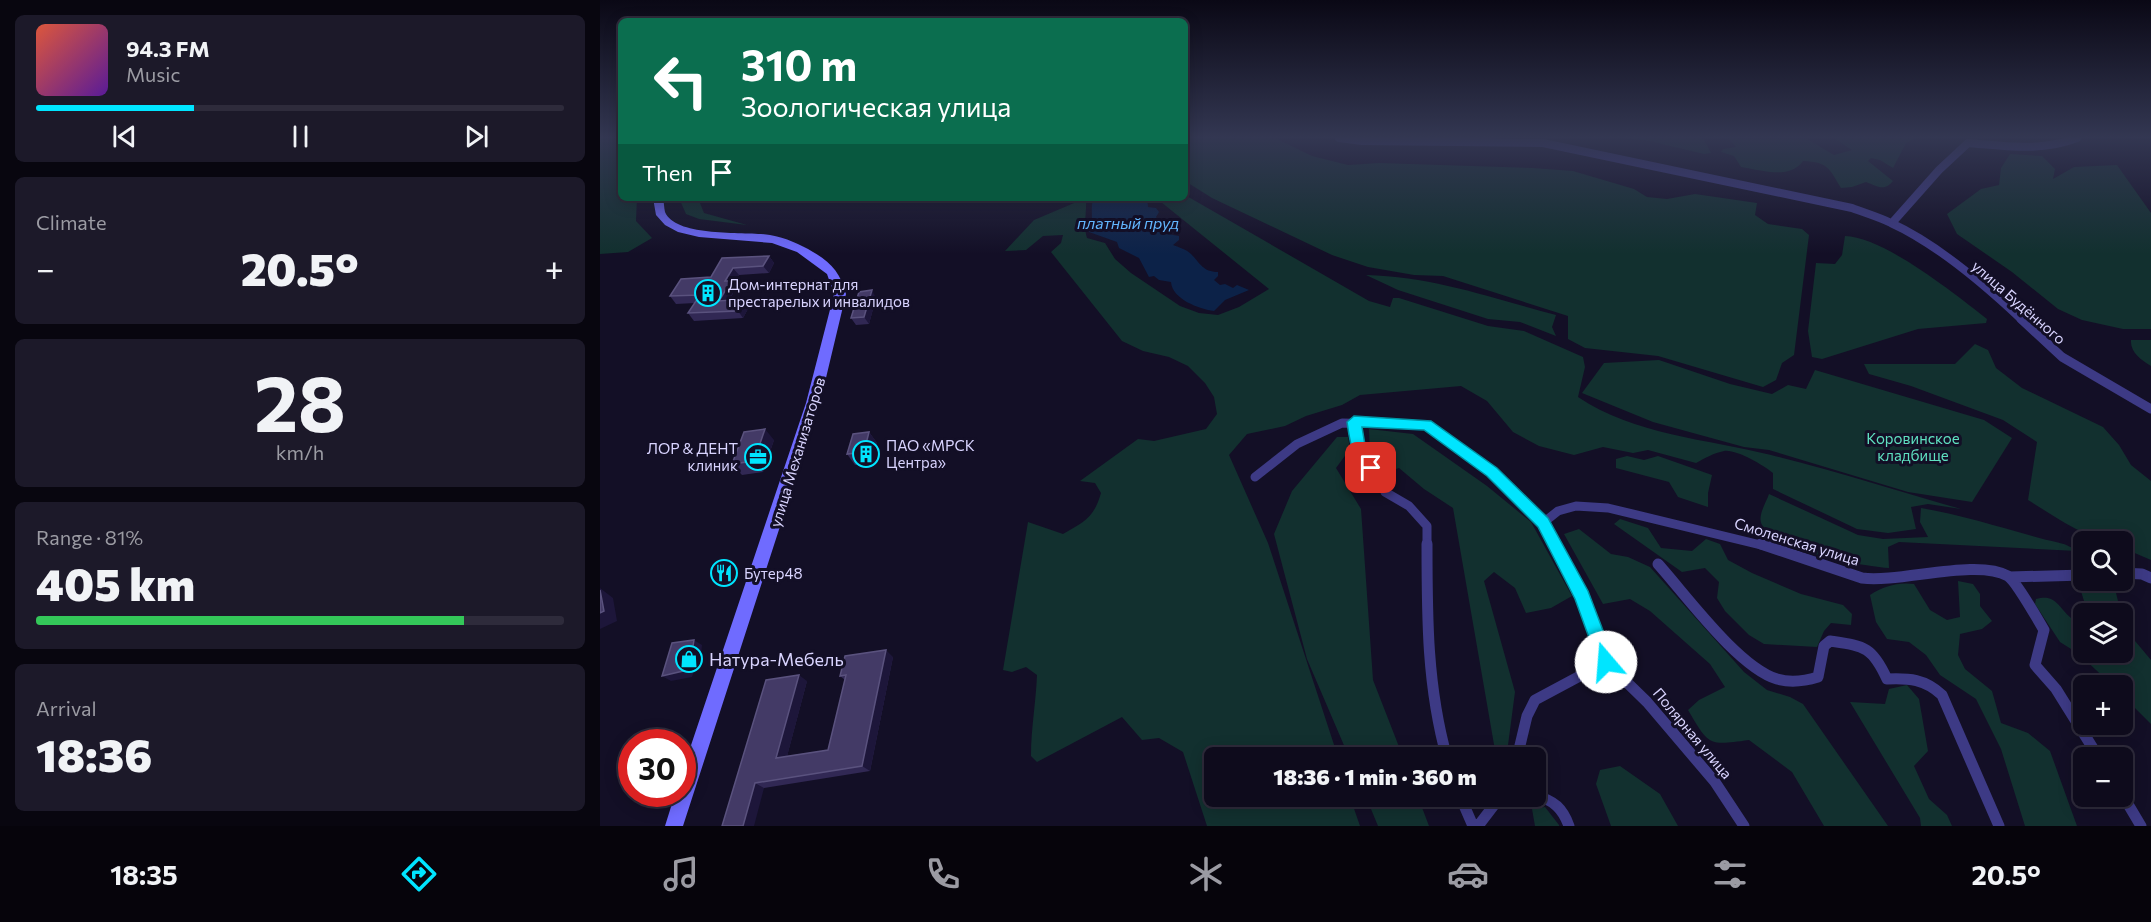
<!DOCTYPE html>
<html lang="en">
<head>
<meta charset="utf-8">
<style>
  body { margin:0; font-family:Commissioner,sans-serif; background:#1c1929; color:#f1f3f6; height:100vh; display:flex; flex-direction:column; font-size:22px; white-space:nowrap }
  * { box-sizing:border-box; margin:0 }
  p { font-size:20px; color:#9b9ba3 }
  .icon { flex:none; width:33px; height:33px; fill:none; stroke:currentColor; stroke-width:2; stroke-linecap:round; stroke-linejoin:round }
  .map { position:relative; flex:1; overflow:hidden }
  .details { display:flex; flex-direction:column; gap:15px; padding:15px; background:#08060f; width:600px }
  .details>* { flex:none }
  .guide { position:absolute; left:18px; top:18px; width:570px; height:183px; border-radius:9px; box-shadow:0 3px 15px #0003,0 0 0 2px #2e2b3b; background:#0b6e4f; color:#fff; overflow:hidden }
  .buttons { position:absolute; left:1473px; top:531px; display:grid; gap:12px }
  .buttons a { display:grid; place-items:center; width:60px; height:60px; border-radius:9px; background:#0e0b1c; box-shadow:0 3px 15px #0003,0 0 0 2px #2e2b3b; font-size:30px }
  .speed { position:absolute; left:18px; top:729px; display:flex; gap:12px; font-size:30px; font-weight:700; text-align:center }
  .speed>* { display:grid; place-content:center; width:78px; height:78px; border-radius:50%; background:#0e0b1c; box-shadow:0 3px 15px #0003,0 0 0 2px #2e2b3b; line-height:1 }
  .speed .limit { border:9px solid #d22; background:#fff; color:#111 }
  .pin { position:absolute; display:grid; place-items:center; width:51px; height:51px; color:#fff; margin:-26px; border-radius:12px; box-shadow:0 3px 9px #0006 }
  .me { position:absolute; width:66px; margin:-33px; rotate:342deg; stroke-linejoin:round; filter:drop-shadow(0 0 4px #0008) }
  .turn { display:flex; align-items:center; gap:21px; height:126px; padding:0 24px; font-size:27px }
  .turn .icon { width:78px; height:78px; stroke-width:2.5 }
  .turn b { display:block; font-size:42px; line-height:51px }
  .then { display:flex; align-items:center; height:57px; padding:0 24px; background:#0003; gap:12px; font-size:22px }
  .big { font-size:45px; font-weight:800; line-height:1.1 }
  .details .widget { flex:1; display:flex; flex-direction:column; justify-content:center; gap:9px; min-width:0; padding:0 21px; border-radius:9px; background:#1c1929 }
  .details .dial { align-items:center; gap:0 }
  .dial b { font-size:78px; line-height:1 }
  .song { display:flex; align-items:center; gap:18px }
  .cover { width:72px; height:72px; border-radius:9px; background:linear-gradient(135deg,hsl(10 70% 55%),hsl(270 70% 35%)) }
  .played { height:6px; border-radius:3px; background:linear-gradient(90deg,#00e5ff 30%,#2e2b3b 30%) }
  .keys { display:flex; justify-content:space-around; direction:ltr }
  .heat { display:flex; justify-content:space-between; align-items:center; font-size:33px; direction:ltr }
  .charge { height:9px; border-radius:4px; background:linear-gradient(90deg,#34c759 81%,#2e2b3b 0) }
  .trip { position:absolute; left:604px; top:747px; width:342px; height:60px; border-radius:9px; background:#0e0b1c; box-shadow:0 3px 15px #0003,0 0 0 2px #2e2b3b; font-weight:800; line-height:60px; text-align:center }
  .tabs { display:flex; height:96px; justify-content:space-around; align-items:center; background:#06040b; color:#9b9ba3 }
  .tabs .icon { width:42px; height:42px }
  .tabs .current { color:#00e5ff }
  .tabs b { font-size:27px; color:#f1f3f6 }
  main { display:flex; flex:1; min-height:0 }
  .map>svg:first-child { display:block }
  .green { fill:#12302f }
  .water { fill:#0c2248 }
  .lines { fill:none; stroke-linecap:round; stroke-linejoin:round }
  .minor-far2 { stroke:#3d3a85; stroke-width:8 }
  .minor-far1 { stroke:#3d3a85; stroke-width:9 }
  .minor { stroke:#3d3a85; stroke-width:11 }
  .secondary { fill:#6f6bff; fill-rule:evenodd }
  .wall { fill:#312854 }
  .shaded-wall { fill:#1d163a }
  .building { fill:#433a66; stroke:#5a527e; stroke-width:1.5 }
  .route { fill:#00e5ff; stroke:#0095a6; stroke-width:1.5 }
  .labels { text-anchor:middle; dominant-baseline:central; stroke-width:6; stroke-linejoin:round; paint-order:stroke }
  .poi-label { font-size:15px; fill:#d9d4ff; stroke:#130f26; text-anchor:start }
  .street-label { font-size:15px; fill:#d9d4ff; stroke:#130f26 }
  .park-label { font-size:15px; fill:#5fe0c0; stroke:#130f26 }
  .water-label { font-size:16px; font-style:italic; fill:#62b6ff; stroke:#130f26 }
  .near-poi-label { font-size:18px; fill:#d9d4ff; stroke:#130f26; text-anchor:start }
</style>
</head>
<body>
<main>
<section class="details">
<div class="widget">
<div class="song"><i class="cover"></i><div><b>94.3 FM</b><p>Music</p></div></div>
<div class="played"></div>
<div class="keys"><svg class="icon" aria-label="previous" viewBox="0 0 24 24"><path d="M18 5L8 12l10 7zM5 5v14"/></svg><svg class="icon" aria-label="pause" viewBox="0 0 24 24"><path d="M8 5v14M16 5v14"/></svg><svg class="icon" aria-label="next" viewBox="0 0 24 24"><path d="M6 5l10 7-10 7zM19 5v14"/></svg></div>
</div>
<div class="widget"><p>Climate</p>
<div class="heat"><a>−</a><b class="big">20.5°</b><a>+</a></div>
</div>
<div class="widget dial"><b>28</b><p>km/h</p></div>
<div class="widget"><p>Range · 81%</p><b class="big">405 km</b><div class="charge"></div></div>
<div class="widget"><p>Arrival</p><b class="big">18:36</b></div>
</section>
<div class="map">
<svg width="1551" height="826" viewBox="0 0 1551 826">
  <rect width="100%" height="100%" fill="#130f26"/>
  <path class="green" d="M 0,138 L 21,138 L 21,198 L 37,198 L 36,221 L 52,238 L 28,252 L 0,254 Z
    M 585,138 L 675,138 L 712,156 L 748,165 L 779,163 L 933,168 L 973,171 L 1034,189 L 1047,197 L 1067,199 L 1095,194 L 1157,203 L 1155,215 L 1168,224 L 1202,229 L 1209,235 L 1194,355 L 1182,363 L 1176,380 L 1163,387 L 1058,356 L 985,348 L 968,339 L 968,316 L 843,276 L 814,275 L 768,267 L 732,255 L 612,198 L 585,181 Z
    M 1013,138 L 1103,138 L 1111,153 L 1104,154 L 1045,140 Z
    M 1128,138 L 1207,139 L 1234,155 L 1252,150 L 1234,138 L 1316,138 L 1306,143 L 1293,168 L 1280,160 L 1271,158 L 1268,161 L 1293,181 C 1284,192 1277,186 1266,182 L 1252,187 L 1241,188 C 1229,168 1228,162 1203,161 C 1190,180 1161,170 1141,167 L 1134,156 L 1121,152 L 1123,149 L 1136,147 Z
    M 1410,154 L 1442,156 L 1455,169 L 1453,179 L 1474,167 L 1517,165 L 1551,213 L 1551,329 L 1523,329 L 1482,320 L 1458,309 L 1412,272 L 1357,234 L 1347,214 L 1381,189 L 1399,185 L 1401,168 Z
    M 585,195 L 769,301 L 790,307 L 793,298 L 799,298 L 888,326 L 924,331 L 983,357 L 985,367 L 978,397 C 1034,435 1107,439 1171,455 C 1235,471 1298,491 1361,509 L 1328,504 L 1311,507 L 1316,529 L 1288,533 L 1257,529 L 1173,489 L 1173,473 C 1163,465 1136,449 1124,451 C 1114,453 1105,458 1096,463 L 1048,450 L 1033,453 L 1003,447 L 974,455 L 939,446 L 913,432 L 887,401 L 861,386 L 760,395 L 742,405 L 706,416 L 685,426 L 647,434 L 629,455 L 668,543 L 738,757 L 615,758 L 615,796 L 750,797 L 760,826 L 607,826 L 583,752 L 559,738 L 542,740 L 522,717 L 437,762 L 431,756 C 431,728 436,702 437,675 L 426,667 L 412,672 L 403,670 L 428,522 L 463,534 C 484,522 494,518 501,493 L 495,483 L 480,481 L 538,439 L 554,441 L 606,429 L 617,414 L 614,397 L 605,383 L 588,366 L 569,357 L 543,351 L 522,341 L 451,252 L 461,243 L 463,235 L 443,236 L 426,250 L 405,251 L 434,220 L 486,198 C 487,211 483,226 487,238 L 505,243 L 515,259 L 531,273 L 580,306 L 599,313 L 618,315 L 639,307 L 669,289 L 556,198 L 585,198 Z
    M 79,198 L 98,198 L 104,213 L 147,225 L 99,219 L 86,214 Z
    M 1245,236 C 1284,237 1355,294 1387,319 L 1386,323 L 1318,329 L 1222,359 L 1212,357 L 1208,331 L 1216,263 L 1235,264 L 1242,255 Z
    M 766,275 C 835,277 891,298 956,315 L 952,327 L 956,336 L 920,322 L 888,319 L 798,290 Z
    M 1531,340 L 1551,340 L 1551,366 C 1541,360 1530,352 1531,340 Z
    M 1375,344 L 1388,350 L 1396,368 L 1422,388 L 1503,427 L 1519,445 L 1531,465 L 1551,481 L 1551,560 L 1523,548 L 1522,542 C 1489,542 1456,517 1428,500 L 1437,442 L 1403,420 L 1311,386 L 1269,374 L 1264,364 L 1355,364 Z
    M 1059,360 L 1130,384 L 1172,394 L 1188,385 L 1206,389 L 1215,370 L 1384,420 L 1412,438 L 1372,502 L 1308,492 L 1169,450 L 1144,447 L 1053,422 L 982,393 L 1004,363 Z
    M 769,429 L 813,434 L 887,486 L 931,522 L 972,596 L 951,608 L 926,613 L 915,588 L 894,572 L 884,581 L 915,692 L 908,745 L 896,756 L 853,508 L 824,489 L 799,468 L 787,472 L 770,452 Z
    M 737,437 L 748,437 L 750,449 L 736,468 L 761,509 L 773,680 L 803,757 L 749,757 L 707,659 L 674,534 L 692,491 Z
    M 1027,456 L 1044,460 L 1058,456 L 1112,475 L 1108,493 L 1108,507 L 1078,497 L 1069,482 L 1016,468 L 1016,459 Z
    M 1169,494 L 1258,535 L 1283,539 L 1328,537 L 1320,522 L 1321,508 C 1363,515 1402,528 1443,539 C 1458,543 1464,542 1477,551 L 1299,542 L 1288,547 L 1289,568 C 1262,566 1174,551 1162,525 C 1157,516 1166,503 1169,494 Z
    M 1020,519 L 1048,528 L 1061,548 L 1092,551 L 1106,539 L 1120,544 L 1128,560 L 1152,573 L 1201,594 L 1243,605 L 1252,614 L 1251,625 L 1231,623 L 1224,631 L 1217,647 L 1164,644 L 1149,635 L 1125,611 L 1117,598 L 1119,582 L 1105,568 L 1082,572 L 1014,524 Z
    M 979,529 L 1011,554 L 1028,557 L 1050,567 L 1144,672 L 1167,690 L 1190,697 L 1203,704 L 1288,826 L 1224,826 L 1192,772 L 1149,740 C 1107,746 1109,745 1088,710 L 1099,700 L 1125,687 L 1110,664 L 1050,611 L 1030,599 L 1003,604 L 964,534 Z
    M 1500,580 L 1514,585 L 1521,613 L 1484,614 L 1484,652 L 1522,652 L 1523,619 L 1525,629 L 1551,660 L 1551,724 L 1523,696 L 1522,686 L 1512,685 L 1479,654 L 1460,642 L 1435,604 L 1436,599 C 1456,594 1457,606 1471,618 L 1482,615 L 1485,604 L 1479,585 Z
    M 1358,581 L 1373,584 L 1380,594 L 1380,606 L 1392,621 L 1382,629 L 1360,634 L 1358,655 L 1365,669 L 1392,691 L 1401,723 L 1428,733 L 1450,751 L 1477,826 L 1425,826 L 1401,749 L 1376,699 L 1340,675 L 1326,655 L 1309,642 L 1287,639 L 1276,622 L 1270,595 C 1284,586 1298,582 1314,584 L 1330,610 L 1347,620 L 1360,617 Z
    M 1307,685 L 1319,699 L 1328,751 L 1314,766 L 1329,799 L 1347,815 L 1352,826 L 1321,826 L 1320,818 L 1250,702 L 1285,704 L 1289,689 Z
    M 1020,766 L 1060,794 L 1078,826 L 1011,826 L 996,784 L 1000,770 Z
    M 766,797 L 818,797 L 829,826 L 778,826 Z
    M 945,807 L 959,825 L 959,826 L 935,826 L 932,809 Z"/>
  <path class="water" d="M 494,198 L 547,198 L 548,207 L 556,208 L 559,212 L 556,217 L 568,234 L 579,236 L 579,240 L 573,245 C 578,247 586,249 591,254 C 600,263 603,272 618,272 L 618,276 L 614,280 L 620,285 L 625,284 L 633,288 L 637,285 L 649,290 L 625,300 L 614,311 C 599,309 572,299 571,282 L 559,280 L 554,276 L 549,277 L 539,258 L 519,248 L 517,242 L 489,232 C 495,220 489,207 494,198 Z"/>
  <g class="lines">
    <path class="minor-far2" d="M 739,138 L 762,141 L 943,143 L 1252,208 C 1265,213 1279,217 1291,223 C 1337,244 1386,286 1422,320
      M 1292,223 L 1339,170 L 1368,143 C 1405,146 1441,152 1477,138"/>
    <path class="minor-far1" d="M 1421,319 L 1462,357 L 1551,409
      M 754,422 L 760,453 L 782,483 L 785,492 L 809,506 L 827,526 L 827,546
      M 655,477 L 697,444 L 742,423 L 827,425 L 892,472 L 943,523 L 955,546
      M 943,523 L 958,511 L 976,506 L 1008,508 L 1165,546"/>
    <path class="minor" d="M 827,544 C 827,617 827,687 847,758
      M 954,544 L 983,597 L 1006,662 L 1047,702 L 1115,782 L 1144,826
      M 1161,544 L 1262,578 C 1300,583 1377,558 1408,576 C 1416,581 1438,620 1444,630 L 1435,665 L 1456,689 L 1499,758
      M 1058,564 C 1086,595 1138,667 1177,679 C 1191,683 1205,681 1218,677 L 1224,646 L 1230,641 C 1264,646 1272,646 1287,679 C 1309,678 1325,679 1342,695 L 1399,826
      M 1522,573 L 1542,574 L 1551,578
      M 1410,577 L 1484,575
      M 917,758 L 927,716 L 935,700 L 1006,662
      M 1522,794 L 1541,826
      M 860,796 L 873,826
      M 936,796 C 954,800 963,809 969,826
      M 878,826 L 901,796"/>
    <path class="secondary" d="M 53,198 L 63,198 C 64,202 64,208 65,212 C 76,238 146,231 170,235 C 186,238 200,244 213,252 C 231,262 241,274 246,294 L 220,403 L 83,826 L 65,826 L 75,794 L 82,794 L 82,772 L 206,403 L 234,294 L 227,274 L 197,252 L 172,243 L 99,237 L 78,232 L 65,225 L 56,215 Z"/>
  </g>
  <path class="wall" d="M 169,256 L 174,263 L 169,273 L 139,275 L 133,284 L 136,288 L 129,300 L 149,307 L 143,318 L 94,321 L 88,313 L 95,303 L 76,304 L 70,296 L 111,277 L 122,258 Z
    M 276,298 L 269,324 L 256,325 L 251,318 Z
    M 269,432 L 277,443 L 272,463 L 255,465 L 247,454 Z
    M 174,440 L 163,472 L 142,475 L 132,464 Z
    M 293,657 L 270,771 L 164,788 L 122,826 L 207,681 L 187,756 L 228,750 L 245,680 L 240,676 Z"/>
  <path class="shaded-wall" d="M 169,256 L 174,263 L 169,273 L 163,266 Z
    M 133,268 L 139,275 L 133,284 L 136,288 L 125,308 L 119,301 L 125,281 Z
    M 272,290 L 276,298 L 269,324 L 264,317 Z
    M 144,299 L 149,307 L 143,318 L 138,311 Z
    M 165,429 L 174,440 L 163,472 L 154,461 Z
    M 269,432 L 277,443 L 272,463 L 264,452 Z
    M 0,588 L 13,598 L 17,621 L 0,629 Z
    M 94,640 L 102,645 L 100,664 L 96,664 L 92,677 L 71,681 L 62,676 Z
    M 286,650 L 293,657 L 270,771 L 262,766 Z
    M 199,675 L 207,681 L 185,764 L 176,758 Z
    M 155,783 L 164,788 L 154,826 L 143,826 Z"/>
  <path class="building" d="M 169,256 L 163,266 L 133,268 L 125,281 L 131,281 L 119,301 L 144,299 L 138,311 L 88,313 L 100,295 L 70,296 L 81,279 L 111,277 L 122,258 Z
    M 272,290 L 264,317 L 251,318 L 259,292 Z
    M 165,429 L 154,461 L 132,464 L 144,432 Z
    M 269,432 L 264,452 L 247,454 L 253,434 Z
    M 0,590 L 4,611 L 0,613 Z
    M 94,640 L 91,658 L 87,658 L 83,671 L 62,676 L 72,643 Z
    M 286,650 L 262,766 L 155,783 L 143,826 L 122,826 L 166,680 L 199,675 L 176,758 L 228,750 L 246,675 L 240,676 L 245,656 Z"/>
  <linearGradient id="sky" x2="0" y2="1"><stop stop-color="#0a0815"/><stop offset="0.54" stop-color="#333752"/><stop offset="1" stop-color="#333752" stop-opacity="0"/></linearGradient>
  <rect width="1551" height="254" fill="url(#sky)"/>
  <path class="route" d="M 754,416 L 831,421 L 897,468 L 948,518 L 988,591 L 1015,662 L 1012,668 L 1006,671 L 1000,668 L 975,599 L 938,527 L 887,476 L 824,430 L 762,427 L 766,451 L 778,468 L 776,472 C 754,479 749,436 747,422 Z"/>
  <defs>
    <symbol id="building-ring" viewBox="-11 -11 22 22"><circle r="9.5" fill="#130f26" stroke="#00e5ff" stroke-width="1.5"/><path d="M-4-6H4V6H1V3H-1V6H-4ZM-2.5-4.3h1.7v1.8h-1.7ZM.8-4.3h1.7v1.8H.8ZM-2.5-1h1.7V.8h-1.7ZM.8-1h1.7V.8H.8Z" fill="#00e5ff"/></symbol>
    <symbol id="office-ring" viewBox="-11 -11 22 22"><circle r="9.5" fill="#130f26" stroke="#00e5ff" stroke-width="1.5"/><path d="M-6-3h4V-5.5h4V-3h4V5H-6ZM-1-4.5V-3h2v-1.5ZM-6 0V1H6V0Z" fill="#00e5ff"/></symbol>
    <symbol id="restaurant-ring" viewBox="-11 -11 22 22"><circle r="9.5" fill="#130f26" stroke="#00e5ff" stroke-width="1.5"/><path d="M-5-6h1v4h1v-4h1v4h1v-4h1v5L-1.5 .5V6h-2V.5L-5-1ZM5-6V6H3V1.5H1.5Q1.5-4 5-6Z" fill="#00e5ff"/></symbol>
    <symbol id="shop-ring" viewBox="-11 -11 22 22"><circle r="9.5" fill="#130f26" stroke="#00e5ff" stroke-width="1.5"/><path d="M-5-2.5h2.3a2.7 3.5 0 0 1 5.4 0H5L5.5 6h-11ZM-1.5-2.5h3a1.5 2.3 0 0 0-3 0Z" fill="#00e5ff"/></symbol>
  </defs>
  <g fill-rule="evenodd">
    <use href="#building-ring" x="93" y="278" width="30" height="30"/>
    <use href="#building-ring" x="251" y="439" width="30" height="30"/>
    <use href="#office-ring" x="143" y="442" width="30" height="30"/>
    <use href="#restaurant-ring" x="109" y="558" width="30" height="30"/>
    <use href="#shop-ring" x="74" y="644" width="30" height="30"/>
  </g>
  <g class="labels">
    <g class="poi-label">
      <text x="128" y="284">Дом-интернат для<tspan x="128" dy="17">престарелых и инвалидов</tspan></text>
      <text x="286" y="445">ПАО «МРСК<tspan x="286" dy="17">Центра»</tspan></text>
      <text x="138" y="448" text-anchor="end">ЛОР &amp; ДЕНТ<tspan x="138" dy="17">клиник</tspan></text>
      <text x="144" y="573">Бутер48</text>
    </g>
    <g class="street-label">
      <text transform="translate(1419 302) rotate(41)">улица Будённого</text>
      <text transform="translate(197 452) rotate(-73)">улица Механизаторов</text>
      <text transform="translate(1197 541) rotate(17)">Смоленская улица</text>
      <text transform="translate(1093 733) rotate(50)">Полярная улица</text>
    </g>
    <g class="park-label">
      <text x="1313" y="438">Коровинское<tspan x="1313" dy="17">кладбище</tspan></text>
    </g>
    <g class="water-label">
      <text x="528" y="222">платный пруд</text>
    </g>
    <g class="near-poi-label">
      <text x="109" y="659">Натура-Мебель</text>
    </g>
  </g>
</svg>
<div class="buttons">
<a><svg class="icon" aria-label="search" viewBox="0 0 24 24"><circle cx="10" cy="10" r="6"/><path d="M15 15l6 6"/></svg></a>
<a><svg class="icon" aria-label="layers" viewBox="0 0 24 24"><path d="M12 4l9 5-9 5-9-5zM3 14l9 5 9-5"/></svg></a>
<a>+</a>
<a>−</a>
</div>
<div class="speed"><div class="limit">30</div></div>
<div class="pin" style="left:771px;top:468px;background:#d93025"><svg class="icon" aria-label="arrive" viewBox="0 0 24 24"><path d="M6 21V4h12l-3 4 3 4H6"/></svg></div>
<svg class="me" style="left:1006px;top:662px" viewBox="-20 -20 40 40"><circle r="19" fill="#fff"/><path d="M0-13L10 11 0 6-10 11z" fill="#00e5ff"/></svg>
<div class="trip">18:36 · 1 min · 360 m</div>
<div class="guide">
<div class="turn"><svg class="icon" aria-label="left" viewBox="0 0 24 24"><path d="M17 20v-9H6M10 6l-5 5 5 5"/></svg><div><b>310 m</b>Зоологическая улица</div></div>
<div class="then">Then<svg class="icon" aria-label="arrive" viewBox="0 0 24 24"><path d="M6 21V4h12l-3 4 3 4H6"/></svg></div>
</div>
</div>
</main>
<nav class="tabs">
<b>18:35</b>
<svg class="icon current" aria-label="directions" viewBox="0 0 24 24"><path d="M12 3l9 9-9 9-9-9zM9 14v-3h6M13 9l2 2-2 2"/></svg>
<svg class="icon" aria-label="music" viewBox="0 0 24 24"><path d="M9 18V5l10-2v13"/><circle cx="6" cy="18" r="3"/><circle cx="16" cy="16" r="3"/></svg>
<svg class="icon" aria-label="phone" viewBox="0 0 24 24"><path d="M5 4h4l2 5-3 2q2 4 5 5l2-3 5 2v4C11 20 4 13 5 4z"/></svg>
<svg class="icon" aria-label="climate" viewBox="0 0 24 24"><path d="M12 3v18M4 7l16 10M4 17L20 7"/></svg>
<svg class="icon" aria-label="car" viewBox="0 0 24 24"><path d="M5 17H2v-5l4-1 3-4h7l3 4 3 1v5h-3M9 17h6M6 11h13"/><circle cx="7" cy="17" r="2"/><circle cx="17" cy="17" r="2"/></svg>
<svg class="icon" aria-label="filters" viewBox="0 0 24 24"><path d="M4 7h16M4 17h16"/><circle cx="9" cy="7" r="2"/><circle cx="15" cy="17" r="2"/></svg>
<b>20.5°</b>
</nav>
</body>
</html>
